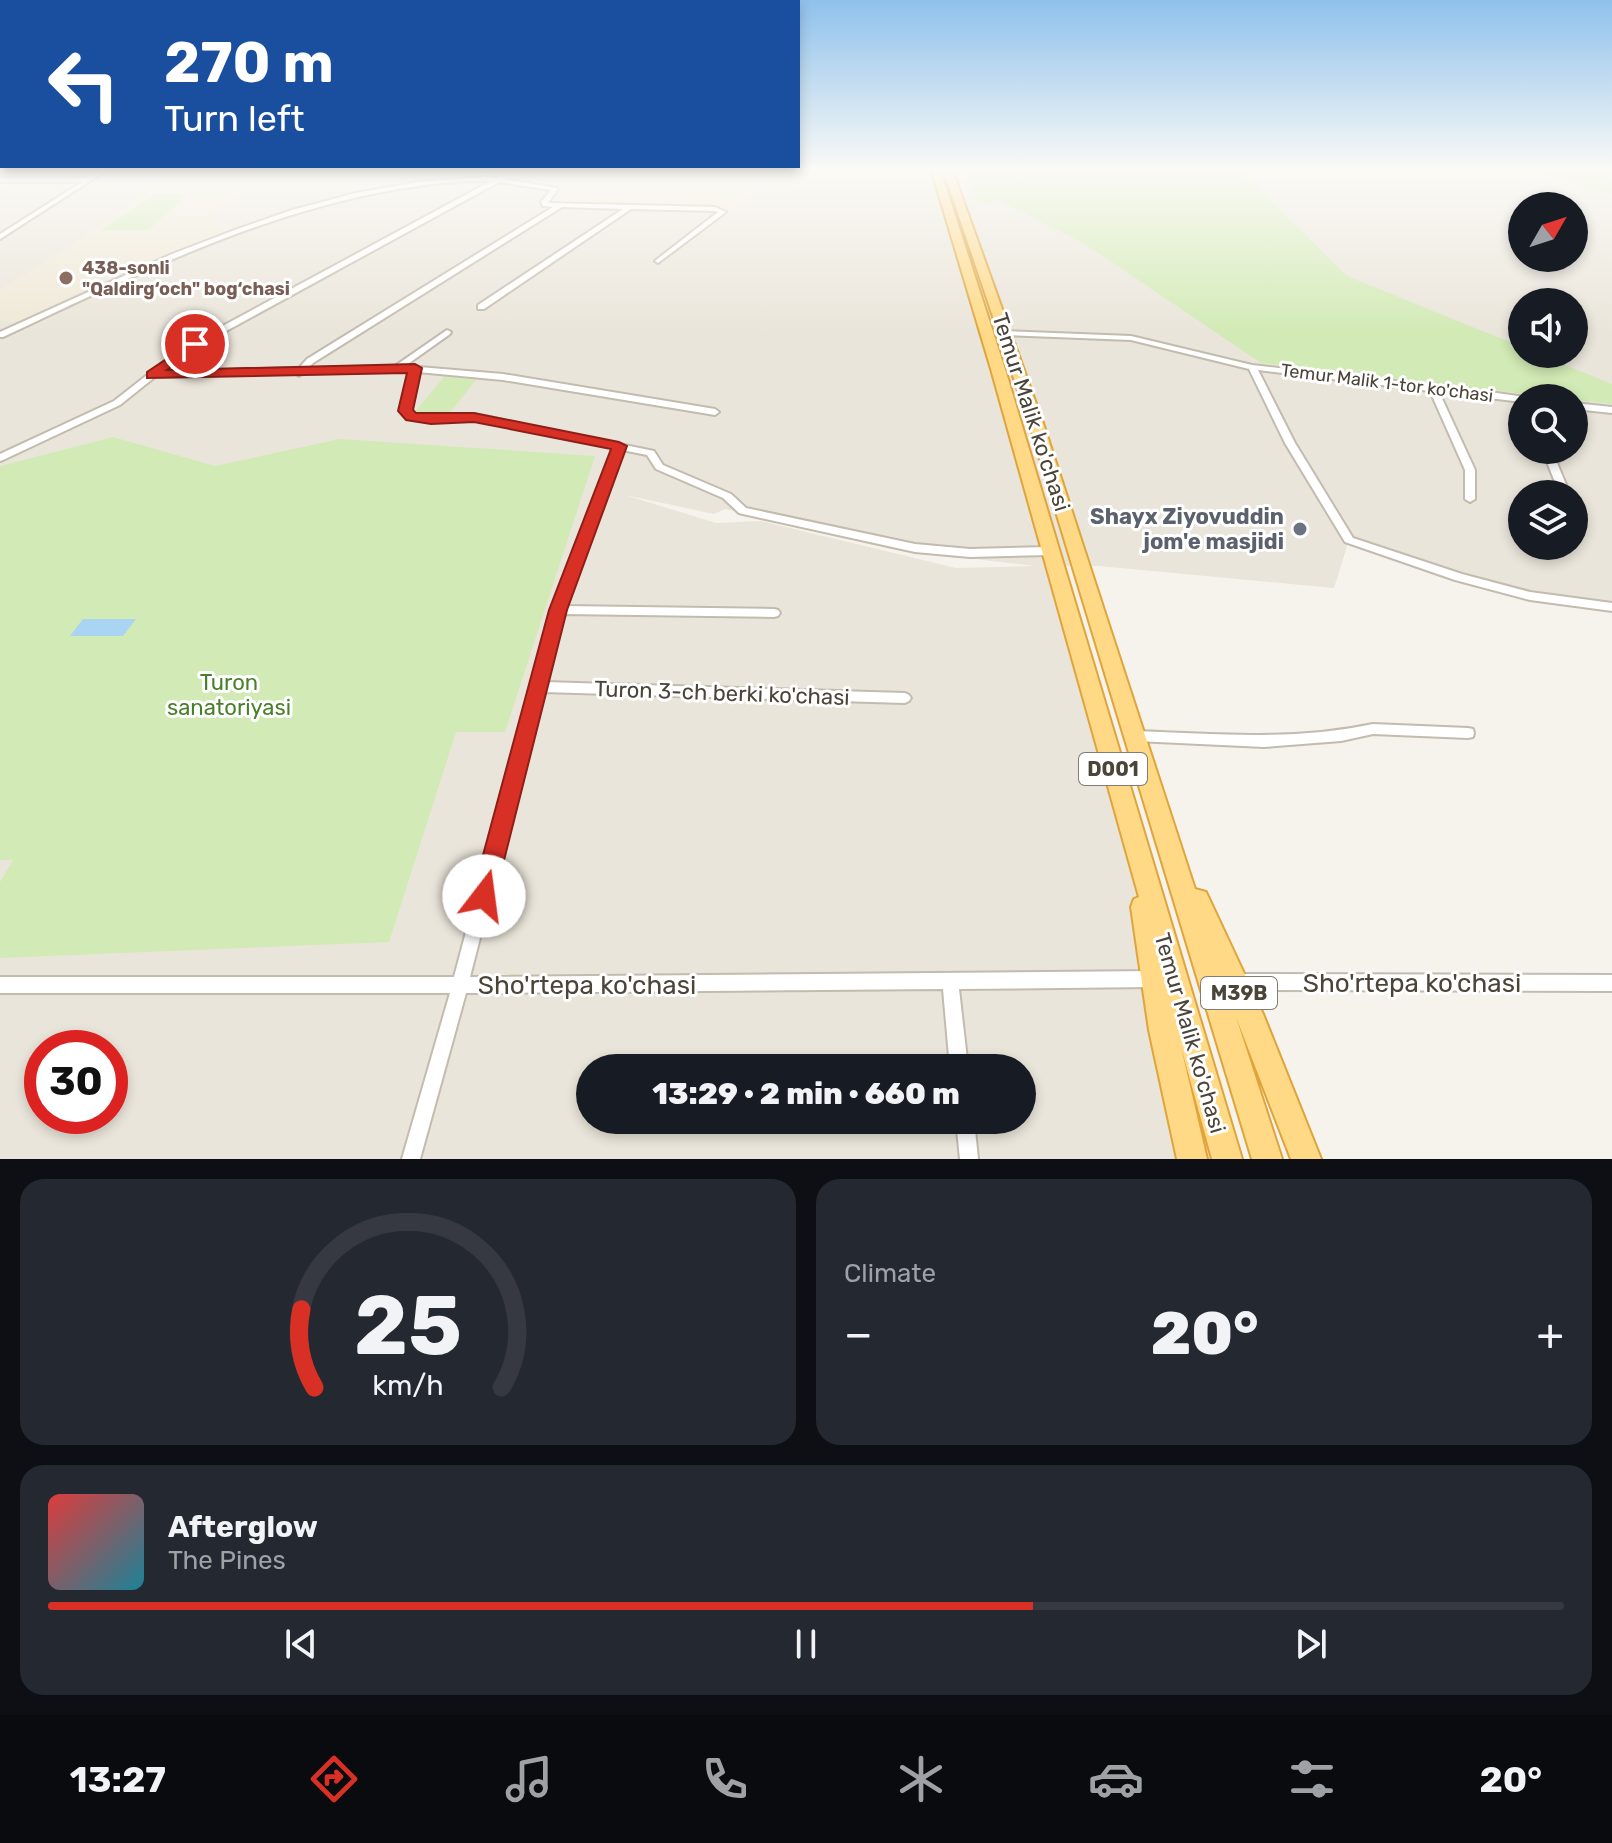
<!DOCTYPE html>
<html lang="en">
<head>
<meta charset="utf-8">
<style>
  body { margin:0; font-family:Rubik,sans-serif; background:#242831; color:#f1f3f6; height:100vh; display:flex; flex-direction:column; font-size:30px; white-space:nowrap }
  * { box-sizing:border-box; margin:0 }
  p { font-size:26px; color:#9ea1a6 }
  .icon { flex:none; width:44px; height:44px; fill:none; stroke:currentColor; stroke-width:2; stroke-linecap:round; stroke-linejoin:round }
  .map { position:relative; height:1159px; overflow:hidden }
  .side { display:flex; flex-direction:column; gap:20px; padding:20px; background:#0d0f14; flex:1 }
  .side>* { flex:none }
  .hud { position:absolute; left:0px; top:0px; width:800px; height:168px; box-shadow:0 4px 12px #0003; background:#1a4fa0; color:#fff; overflow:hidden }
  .needle { width:52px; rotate:51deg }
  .fabs { position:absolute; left:1508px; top:192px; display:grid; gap:16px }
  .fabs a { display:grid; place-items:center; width:80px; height:80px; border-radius:50%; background:#171b24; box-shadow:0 4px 12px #0003; font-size:40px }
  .speed { position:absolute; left:24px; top:1030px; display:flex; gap:16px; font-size:40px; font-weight:700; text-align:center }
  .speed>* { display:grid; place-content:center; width:104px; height:104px; border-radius:50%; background:#171b24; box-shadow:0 4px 12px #0003; line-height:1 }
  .speed .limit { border:12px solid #d22; background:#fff; color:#111 }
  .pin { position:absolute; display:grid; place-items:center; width:68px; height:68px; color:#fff; margin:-34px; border:4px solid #fff; border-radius:50%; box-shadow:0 2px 8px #0007 }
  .me { position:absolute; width:88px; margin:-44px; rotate:15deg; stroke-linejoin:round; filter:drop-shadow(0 0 6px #0008) }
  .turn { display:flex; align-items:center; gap:28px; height:168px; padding:0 32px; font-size:36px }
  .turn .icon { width:104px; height:104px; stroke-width:2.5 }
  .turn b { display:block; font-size:56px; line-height:68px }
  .big { font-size:60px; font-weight:800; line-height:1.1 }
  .side .tile { flex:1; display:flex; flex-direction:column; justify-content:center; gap:12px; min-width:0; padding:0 28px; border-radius:24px; background:#242831 }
  .side .dial { align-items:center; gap:0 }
  .dial svg { height:208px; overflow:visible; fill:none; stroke:#363941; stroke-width:7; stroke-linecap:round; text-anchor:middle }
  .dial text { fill:#f1f3f6; stroke:none }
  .song { display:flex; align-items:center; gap:24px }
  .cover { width:96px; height:96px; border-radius:12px; background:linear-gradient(135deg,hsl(0 70% 55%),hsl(190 70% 35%)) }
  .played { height:8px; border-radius:4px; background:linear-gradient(90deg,#d93025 65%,#363941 65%) }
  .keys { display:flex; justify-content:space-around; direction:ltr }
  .heat { display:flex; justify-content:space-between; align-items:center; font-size:44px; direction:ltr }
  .side .tiles { flex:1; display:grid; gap:20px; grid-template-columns:1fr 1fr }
  .tile:last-child { grid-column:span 2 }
  .trip { position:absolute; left:576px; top:1054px; width:460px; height:80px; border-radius:40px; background:#171b24; box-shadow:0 4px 12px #0003; font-weight:800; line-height:80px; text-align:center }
  .tabs { display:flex; height:128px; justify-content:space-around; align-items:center; background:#090b0e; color:#9ea1a6 }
  .tabs .icon { width:56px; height:56px }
  .tabs .on { color:#d93025 }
  .tabs b { font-size:36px; color:#f1f3f6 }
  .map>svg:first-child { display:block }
  .residential { fill:#eae5da; fill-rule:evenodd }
  .education { fill:#efe8d6 }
  .green { fill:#d2eab5 }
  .water { fill:#a9d4f2 }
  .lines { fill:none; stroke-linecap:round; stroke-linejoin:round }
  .minor-casing { stroke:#c2bbae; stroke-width:4 }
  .trunk-casing { stroke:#e0a43c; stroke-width:4 }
  .minor { fill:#fff; fill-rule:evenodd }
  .trunk { fill:#ffd985; fill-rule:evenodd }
  .route { fill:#d93025; stroke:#8d1f18; stroke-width:2 }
  .education-dot { fill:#8d6e63; stroke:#fff; stroke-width:3 }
  .worship-dot { fill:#6b7280; stroke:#fff; stroke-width:3 }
  .labels { text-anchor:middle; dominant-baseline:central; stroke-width:6; stroke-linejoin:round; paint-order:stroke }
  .far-education-label { font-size:18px; font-weight:bold; fill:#785e54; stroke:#fff; text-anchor:start }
  .far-street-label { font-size:18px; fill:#4b4439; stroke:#fff }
  .shield { fill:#fff; stroke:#817c74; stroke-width:2 }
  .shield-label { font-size:20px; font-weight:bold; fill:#4b4439 }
  .street-label { font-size:22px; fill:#4b4439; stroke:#fff }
  .worship-label { font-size:22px; font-weight:bold; fill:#5b616d; stroke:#fff; text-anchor:end }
  .park-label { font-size:22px; fill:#4a7f2a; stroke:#fff }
  .near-street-label { font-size:26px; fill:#4b4439; stroke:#fff }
</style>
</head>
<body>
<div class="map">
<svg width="1612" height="1159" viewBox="0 0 1612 1159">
  <rect width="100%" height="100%" fill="#f6f3ec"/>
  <path class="residential" d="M 0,172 L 1612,172 L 1612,607 L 1530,596 L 1349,540 L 1334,588 L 1099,566 L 1055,566 L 1227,1159 L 0,1159 ZM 1522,206 L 1574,206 L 1574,258 L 1522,258 ZM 1522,302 L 1574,302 L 1574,354 L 1522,354 ZM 1522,398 L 1574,398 L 1574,450 L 1522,450 ZM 1522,494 L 1574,494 L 1574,546 L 1522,546 ZM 625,495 L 714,514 L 725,509 L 982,560 L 1035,566 L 956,568 L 761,521 L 716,523 ZM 42,1048 L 110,1048 L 110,1116 L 42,1116 ZM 590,1068 L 1022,1068 L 1022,1120 L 590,1120 Z"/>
  <path class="education" d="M 176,172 L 264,172 L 209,219 L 238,229 L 146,264 L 119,254 L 142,267 L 69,297 L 21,322 L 0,321 L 0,290 L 73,244 Z
    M 573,172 L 752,172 L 748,204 L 739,204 L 738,209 L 550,202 Z"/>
  <path class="green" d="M 967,172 L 1242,172 L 1347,276 L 1522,347 L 1522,354 L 1538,354 L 1612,384 L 1612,404 L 1261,363 L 1082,242 L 998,200 L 986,204 L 977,200 Z
    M 1534,172 L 1612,172 L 1612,194 Z
    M 155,194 L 185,194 L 179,199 L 152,199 L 183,200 L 147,230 L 102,230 Z
    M 444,377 L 476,380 L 448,415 L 415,412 Z
    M 113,437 L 215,466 L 340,439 L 595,456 L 505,732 L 456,732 L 389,942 L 0,958 L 0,882 L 13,860 L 0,860 L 0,466 Z"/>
  <path class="water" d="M 83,619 L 136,619 L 123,636 L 70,636 Z"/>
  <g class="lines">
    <defs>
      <path id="minor" d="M 98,172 L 104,172 L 0,239 L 0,234 L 82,182 L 0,182 L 0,178 L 87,178 Z
        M 509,172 L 515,172 L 504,179 L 557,188 L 558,189 L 548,203 L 715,207 L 726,212 L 658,263 L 655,261 L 656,260 L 718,212 L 714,211 L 631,209 L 484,309 L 478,309 L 478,305 L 623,209 L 562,207 L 313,363 L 308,368 L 395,366 L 447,330 L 451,332 L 450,334 L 405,366 L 415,366 L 419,367 L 503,374 L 715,409 L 719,412 L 715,415 L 503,380 L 418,372 L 410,411 L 413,414 L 474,414 L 654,451 L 663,465 L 731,494 L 746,508 L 915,544 L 970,549 L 1051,547 L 1056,551 L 1051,555 L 970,557 L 915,552 L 743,514 L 739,513 L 723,498 L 656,469 L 647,455 L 622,450 L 565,606 L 774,609 L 778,610 L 780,613 L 778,616 L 774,617 L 563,614 L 545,682 L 905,693 L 909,695 L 911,698 L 909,701 L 905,703 L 543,692 L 470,977 L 1155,971 L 1161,973 L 1163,979 L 1161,985 L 1155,987 L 959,989 L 968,1068 L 950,1068 L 943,989 L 466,993 L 420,1159 L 402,1159 L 450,993 L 0,993 L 0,977 L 454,977 L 552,610 L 614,448 L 474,420 L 408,419 L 402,411 L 410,372 L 397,370 L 303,373 L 299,376 L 295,373 L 155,377 L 120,405 L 3,460 L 0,461 L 0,454 L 114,401 L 180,349 L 491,181 C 457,180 422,185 388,191 C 252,216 127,279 3,337 L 0,337 L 0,332 L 172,254 L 232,231 L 292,210 L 356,193 L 419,182 L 483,177 L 497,178 ZM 499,182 L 551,190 L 541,202 L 543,206 L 553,207 L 307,359 L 299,368 L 161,372 L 186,353 Z
        M 1003,331 L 1131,336 L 1252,365 L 1430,385 L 1433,384 L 1525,397 L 1522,398 L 1522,402 L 1439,392 L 1475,470 L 1475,499 L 1470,502 L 1465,499 L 1465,470 L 1430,391 L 1258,370 L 1295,443 L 1353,538 L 1462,574 L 1530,592 L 1612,603 L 1612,611 L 1530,600 L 1455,580 L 1345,542 L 1285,443 L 1249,369 L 1131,340 L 1006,335 L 1002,333 Z
        M 1574,403 L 1612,407 L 1612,413 L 1574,409 Z
        M 1547,450 L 1557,450 L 1562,459 L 1557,463 L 1567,487 L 1565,489 L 1559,489 L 1557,487 L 1547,462 L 1552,458 Z
        M 1373,724 L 1468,728 L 1473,729 L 1474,733 L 1473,737 L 1468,738 L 1373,734 L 1341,741 L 1264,747 L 1136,741 L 1131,740 L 1130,736 L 1131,732 L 1136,731 C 1217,734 1293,741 1373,724 Z
        M 1233,974 L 1612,975 L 1612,991 L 1233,990 L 1227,988 L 1225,982 L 1227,976 Z
        M 956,1120 L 974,1120 L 978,1159 L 960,1159 Z"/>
      <path id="trunk" d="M 932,172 L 941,172 L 1005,369 L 1242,1159 L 1212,1159 L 1181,1047 L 1207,1159 L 1177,1159 L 1149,1030 L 1131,907 L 1134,899 L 1139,897 L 991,369 Z
        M 944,172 L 953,172 L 1044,426 L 1195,889 L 1206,892 L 1263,1014 L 1321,1159 L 1291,1159 L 1236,1017 L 1282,1159 L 1252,1159 L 1030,426 Z"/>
    </defs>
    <use href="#minor" class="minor-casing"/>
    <use href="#trunk" class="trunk-casing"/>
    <use href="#minor" class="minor"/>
    <use href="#trunk" class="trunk"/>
  </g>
  <linearGradient id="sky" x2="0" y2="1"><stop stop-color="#8fc1ec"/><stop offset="0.51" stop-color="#fbfaf6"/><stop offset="1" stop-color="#fbfaf6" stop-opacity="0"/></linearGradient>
  <rect width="1612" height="334" fill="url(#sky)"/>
  <path class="route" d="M 195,340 L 202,344 L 200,347 L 167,370 L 415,364 L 422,368 L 413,410 L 416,413 L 474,413 L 619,442 L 627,446 L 567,610 L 493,904 L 484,908 L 475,904 L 472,896 L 549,610 L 611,449 L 474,422 L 431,424 L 406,420 L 398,411 L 407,373 L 147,378 L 147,372 Z"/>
  <circle class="education-dot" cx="66" cy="278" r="8"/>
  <circle class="worship-dot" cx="1300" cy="529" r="8"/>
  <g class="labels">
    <g class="far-education-label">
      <text x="82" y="268">438-sonli<tspan x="82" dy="21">"Qaldirg‘och" bog‘chasi</tspan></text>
    </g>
    <g class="far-street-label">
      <text transform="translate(1387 383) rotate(7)">Temur Malik 1-tor ko'chasi</text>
    </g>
    <g class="shield">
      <rect x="1079" y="753" width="68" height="32" rx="6"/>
      <rect x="1201" y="977" width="76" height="32" rx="6"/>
    </g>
    <g class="shield-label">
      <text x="1113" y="769">D001</text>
      <text x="1239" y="993">M39B</text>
    </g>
    <g class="street-label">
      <text transform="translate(1031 412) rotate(72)">Temur Malik ko'chasi</text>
      <text transform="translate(722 693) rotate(2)">Turon 3-ch berki ko'chasi</text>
      <text transform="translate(1190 1033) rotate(74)">Temur Malik ko'chasi</text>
    </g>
    <g class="worship-label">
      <text x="1284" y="516">Shayx Ziyovuddin<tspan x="1284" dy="25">jom'e masjidi</tspan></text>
    </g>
    <g class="park-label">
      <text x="229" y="682">Turon<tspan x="229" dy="25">sanatoriyasi</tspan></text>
    </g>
    <g class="near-street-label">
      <text x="1412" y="983">Sho'rtepa ko'chasi</text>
      <text x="587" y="985">Sho'rtepa ko'chasi</text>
    </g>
  </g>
</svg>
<div class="fabs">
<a><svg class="needle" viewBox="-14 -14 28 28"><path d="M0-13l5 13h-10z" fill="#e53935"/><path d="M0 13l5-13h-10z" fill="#9ea1a6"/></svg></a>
<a><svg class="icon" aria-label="sound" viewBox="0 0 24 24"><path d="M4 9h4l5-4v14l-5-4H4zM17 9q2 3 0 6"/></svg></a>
<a><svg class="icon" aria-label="search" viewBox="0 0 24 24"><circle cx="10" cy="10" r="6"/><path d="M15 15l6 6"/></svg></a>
<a><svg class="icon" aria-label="layers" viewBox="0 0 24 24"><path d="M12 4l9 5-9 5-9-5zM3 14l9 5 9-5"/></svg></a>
</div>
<div class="speed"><div class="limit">30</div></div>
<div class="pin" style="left:195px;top:344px;background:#d93025"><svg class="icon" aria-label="arrive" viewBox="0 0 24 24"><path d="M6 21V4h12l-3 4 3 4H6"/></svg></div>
<svg class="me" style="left:484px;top:896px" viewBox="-20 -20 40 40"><circle r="19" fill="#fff"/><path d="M0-13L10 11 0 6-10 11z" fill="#d93025"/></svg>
<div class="trip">13:29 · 2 min · 660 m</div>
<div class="hud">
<div class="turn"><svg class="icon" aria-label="left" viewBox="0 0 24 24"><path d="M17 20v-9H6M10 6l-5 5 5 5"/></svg><div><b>270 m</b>Turn left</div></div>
</div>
</div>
<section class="side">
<div class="tiles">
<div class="tile dial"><svg viewBox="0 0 100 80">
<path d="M14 69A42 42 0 1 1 86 69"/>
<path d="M14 69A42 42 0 0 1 9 39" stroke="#d93025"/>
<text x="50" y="56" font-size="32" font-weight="700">25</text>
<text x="50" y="72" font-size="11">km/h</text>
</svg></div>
<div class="tile"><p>Climate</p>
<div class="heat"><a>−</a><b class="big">20°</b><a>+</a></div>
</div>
<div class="tile">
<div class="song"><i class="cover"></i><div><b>Afterglow</b><p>The Pines</p></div></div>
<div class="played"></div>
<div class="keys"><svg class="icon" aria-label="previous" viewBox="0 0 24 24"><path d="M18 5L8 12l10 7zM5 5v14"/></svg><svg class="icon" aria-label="pause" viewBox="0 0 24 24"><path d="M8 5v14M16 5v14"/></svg><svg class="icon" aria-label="next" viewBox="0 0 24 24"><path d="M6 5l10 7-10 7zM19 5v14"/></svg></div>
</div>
</div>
</section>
<nav class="tabs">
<b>13:27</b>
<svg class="icon on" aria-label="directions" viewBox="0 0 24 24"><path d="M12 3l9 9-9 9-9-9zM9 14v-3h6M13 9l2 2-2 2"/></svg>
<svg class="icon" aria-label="music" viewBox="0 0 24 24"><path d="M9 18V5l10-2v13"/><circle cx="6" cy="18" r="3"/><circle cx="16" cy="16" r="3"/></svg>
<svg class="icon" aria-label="phone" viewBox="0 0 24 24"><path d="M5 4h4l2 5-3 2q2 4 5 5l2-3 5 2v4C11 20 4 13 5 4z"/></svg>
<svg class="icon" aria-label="climate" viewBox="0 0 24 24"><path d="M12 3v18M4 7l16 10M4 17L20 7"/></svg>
<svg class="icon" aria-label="car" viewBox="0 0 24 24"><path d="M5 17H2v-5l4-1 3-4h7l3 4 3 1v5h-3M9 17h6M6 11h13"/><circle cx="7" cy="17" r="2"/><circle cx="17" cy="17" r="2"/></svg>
<svg class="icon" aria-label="filters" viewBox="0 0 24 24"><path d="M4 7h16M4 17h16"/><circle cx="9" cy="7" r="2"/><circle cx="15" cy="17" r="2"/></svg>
<b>20°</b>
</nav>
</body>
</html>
